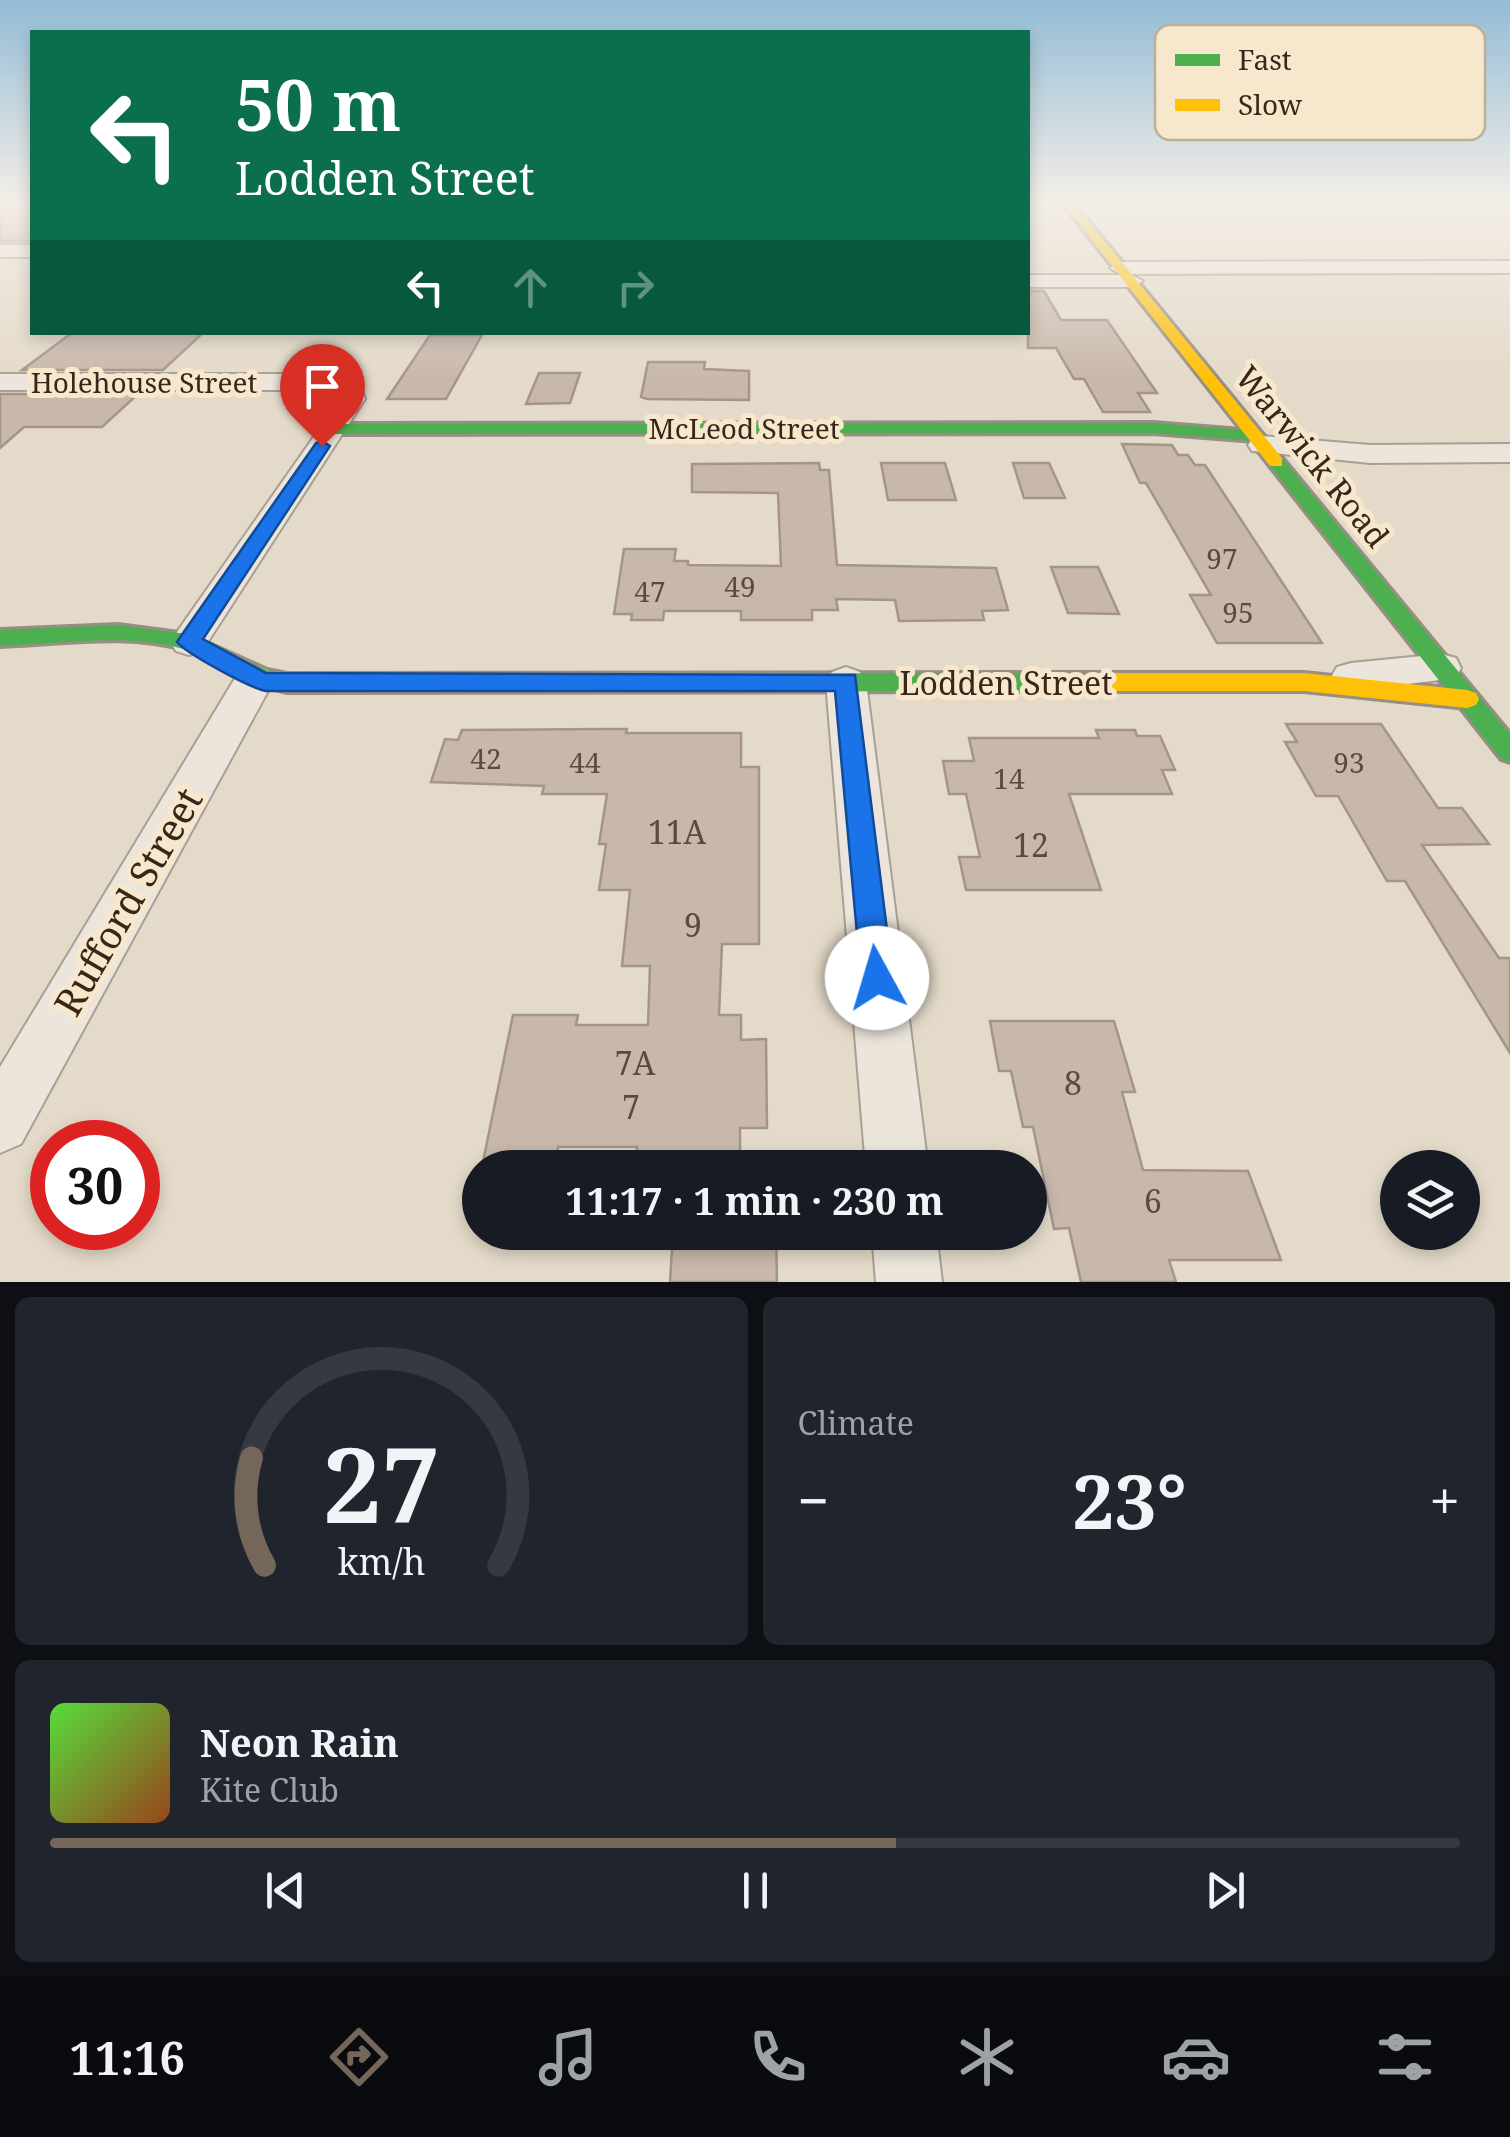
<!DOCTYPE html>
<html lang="en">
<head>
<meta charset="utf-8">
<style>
  body { margin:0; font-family:"Noto Serif",serif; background:#20242c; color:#f1f3f6; height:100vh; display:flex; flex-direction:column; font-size:38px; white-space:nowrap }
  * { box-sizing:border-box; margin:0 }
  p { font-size:32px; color:#9ea1a6 }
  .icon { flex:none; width:55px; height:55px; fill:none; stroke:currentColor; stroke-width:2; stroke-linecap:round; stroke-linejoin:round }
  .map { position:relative; height:1282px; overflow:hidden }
  .drawer { display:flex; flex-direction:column; gap:15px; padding:15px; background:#0d0f14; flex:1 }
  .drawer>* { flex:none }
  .banner { position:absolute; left:30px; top:30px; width:1000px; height:305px; border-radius:0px; box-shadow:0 5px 15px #0003; background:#0b6e4f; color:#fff; overflow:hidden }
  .controls { position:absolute; left:1380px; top:1150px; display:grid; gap:20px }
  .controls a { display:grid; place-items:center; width:100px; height:100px; border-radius:50%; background:#171b24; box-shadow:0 5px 15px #0003; font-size:50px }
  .speed { position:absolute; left:30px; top:1120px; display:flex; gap:20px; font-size:50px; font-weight:700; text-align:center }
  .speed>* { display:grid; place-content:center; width:130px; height:130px; border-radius:50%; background:#171b24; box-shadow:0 5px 15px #0003; line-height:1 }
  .speed .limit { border:15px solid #d22; background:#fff; color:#111 }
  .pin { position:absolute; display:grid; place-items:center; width:85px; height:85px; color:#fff; margin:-102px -42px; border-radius:50% 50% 50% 0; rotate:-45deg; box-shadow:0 0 10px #0007 }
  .pin .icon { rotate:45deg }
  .me { position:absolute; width:110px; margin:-55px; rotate:354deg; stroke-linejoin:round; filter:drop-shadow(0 0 8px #0008) }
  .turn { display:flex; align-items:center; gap:35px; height:210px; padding:0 40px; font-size:45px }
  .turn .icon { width:130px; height:130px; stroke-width:2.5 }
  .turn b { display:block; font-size:70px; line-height:85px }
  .lanes { display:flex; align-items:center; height:95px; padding:0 40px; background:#0003; justify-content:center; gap:50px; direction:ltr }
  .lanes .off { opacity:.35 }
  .big { font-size:75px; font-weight:700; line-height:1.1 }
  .drawer .widget { flex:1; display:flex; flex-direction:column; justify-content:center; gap:15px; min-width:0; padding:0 35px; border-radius:15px; background:#20242c }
  .drawer .dial { align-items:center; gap:0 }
  .dial svg { height:260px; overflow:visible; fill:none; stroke:#363941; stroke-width:7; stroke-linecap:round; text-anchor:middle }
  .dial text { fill:#f1f3f6; stroke:none }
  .song { display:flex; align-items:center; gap:30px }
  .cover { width:120px; height:120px; border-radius:15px; background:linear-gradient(135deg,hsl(110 70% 55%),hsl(20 70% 35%)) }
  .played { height:10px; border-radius:5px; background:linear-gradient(90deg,#746658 60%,#363941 60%) }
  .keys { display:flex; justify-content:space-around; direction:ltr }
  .heat { display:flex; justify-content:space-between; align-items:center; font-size:55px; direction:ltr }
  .drawer .tiles { flex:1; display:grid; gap:15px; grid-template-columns:1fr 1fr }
  .widget:last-child { grid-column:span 2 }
  .trip { position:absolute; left:462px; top:1150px; width:585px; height:100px; border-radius:50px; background:#171b24; box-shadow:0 5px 15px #0003; font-weight:700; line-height:100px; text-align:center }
  .tabs { display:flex; height:160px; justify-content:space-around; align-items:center; background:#090b0e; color:#9ea1a6 }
  .tabs .icon { width:70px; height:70px }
  .tabs .current { color:#746658 }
  .tabs b { font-size:45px; color:#f1f3f6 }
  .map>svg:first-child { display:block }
  .building { fill:#c8b8aa; stroke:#a49588; stroke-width:2.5 }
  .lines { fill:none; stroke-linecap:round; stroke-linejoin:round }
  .street-casing { stroke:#a99f93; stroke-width:4 }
  .fast-casing { stroke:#988e83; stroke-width:6 }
  .slow-casing { stroke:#988e83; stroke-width:6 }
  .street { fill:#ebe5db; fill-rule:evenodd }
  .fast { fill:#4caf50; fill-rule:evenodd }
  .slow { fill:#ffc107; fill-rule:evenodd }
  .route { fill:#1a73e8; stroke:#114b97; stroke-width:2.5 }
  .labels { text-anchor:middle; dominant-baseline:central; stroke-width:10; stroke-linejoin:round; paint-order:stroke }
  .far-street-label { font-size:28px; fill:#37271b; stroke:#f7e8cd }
  .number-label { font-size:28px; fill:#5b4b3f }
  .street-label { font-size:32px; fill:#37271b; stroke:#f7e8cd }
  .near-number-label { font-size:32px; fill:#5b4b3f }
  .near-street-label { font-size:38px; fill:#37271b; stroke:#f7e8cd }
  .key { fill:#f7e8cd; stroke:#bdae98; stroke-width:2.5 }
  .key-label { font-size:28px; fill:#37271b }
</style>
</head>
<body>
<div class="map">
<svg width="1510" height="1282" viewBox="0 0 1510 1282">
  <rect width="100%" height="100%" fill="#e4dac9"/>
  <path class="building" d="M 0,200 L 32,200 L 32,241 L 0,241 Z
    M 1028,291 L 1044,291 L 1061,320 L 1107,320 L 1157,393 L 1138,393 L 1150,412 L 1103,412 L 1084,379 L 1074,379 L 1056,348 L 1028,348 Z
    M 73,332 L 204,332 L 163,370 L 22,370 Z
    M 430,335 L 482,335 L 446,399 L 387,399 Z
    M 648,362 L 705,362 L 704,369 L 749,371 L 749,400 L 647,399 L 641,397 Z
    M 539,373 L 580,373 L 570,403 L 526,404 Z
    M 0,394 L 138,394 L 102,427 L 24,427 L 0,448 Z
    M 1122,444 L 1172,445 L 1178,455 L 1188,455 L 1195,465 L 1205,465 L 1322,643 L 1217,643 L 1190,595 L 1211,595 L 1146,483 L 1140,483 Z
    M 819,463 L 820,470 L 829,470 L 837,565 L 996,568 L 1008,610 L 982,611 L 984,620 L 899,621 L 895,600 L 836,599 L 838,610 L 812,610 L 812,620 L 741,620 L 741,611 L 664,611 L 663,620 L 631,620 L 632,614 L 614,614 L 624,549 L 676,549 L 674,561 L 688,561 L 688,565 L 781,566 L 778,493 L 692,492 L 692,464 Z
    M 881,463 L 945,463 L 956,500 L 888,500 Z
    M 1013,463 L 1049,463 L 1065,498 L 1024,498 Z
    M 1051,567 L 1098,567 L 1119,614 L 1068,613 Z
    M 1286,724 L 1381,724 L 1438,808 L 1462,808 L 1489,844 L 1422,845 L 1499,958 L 1510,958 L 1510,1053 L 1405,881 L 1387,881 L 1338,796 L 1316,796 L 1285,742 L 1297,742 Z
    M 602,729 L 627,729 L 626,733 L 741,733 L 741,767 L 759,767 L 759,944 L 722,944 L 719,1015 L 741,1015 L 741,1040 L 766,1039 L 767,1128 L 740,1128 L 740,1162 L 636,1162 L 637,1147 L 558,1147 L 557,1161 L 483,1162 L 513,1015 L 578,1015 L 576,1025 L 648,1025 L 650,966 L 622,966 L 630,890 L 599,890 L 606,844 L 599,844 L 607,794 L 542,794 L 544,786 L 431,782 L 445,739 L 458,740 L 462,730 Z
    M 1096,730 L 1135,730 L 1137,736 L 1160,736 L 1175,770 L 1162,770 L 1172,794 L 1069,794 L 1101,890 L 966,890 L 959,857 L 980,857 L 966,794 L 949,794 L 943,761 L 974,761 L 969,738 L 1099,738 Z
    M 990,1021 L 1114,1021 L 1135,1092 L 1122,1092 L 1143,1170 L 1248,1171 L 1281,1260 L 1169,1260 L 1176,1282 L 1081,1282 L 1069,1228 L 1054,1229 L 1033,1127 L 1023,1127 L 1011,1071 L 999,1071 Z
    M 673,1232 L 776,1232 L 777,1282 L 670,1282 Z"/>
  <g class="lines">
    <defs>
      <path id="street" d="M 0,245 L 32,245 L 32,257 L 0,257 Z
        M 1510,261 L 1510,273 L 1120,274 L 1110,268 L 1120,262 Z
        M 1028,275 L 1132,275 L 1143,281 L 1132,287 L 1028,287 Z
        M 0,374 L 330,374 L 360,384 L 365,399 L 202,651 L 189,655 L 176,651 L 170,642 L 332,411 L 338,394 L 327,390 L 0,390 Z
        M 1262,436 L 1370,445 L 1510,444 L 1510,462 L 1370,463 L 1252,451 L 1248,445 L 1252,439 Z
        M 1442,654 L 1456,658 L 1461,668 L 1456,678 L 1351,691 L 1337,687 L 1331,677 L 1337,667 L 1351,663 Z
        M 254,665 L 268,670 L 274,680 L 21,1144 L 0,1153 L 0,1067 L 240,670 Z
        M 846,667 L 860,672 L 866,682 L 928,1168 L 866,1168 L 826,682 L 832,672 Z
        M 872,1232 L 936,1232 L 942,1282 L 876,1282 Z"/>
      <path id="fast" d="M 1153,423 L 1255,431 L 1263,436 L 1255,441 L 1153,433 L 334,434 L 326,429 L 334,424 Z
        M 1276,457 L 1282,458 L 1510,734 L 1510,762 L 1501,759 L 1270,466 L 1270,458 Z
        M 118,625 L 187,634 L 267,670 L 287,674 L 1106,673 L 1114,676 L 1118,682 L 1114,688 L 1106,691 L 287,692 C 249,685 222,661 187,650 C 127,632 61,644 0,646 L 0,630 Z"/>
      <path id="slow" d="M 1060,200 L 1071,200 L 1282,458 L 1282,466 L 1270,466 Z
        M 1106,673 L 1304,673 L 1467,690 L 1476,693 L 1479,699 L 1476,705 L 1467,708 L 1304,691 L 1106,691 L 1098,688 L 1094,682 L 1098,676 Z"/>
    </defs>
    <use href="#street" class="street-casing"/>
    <use href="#fast" class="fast-casing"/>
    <use href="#slow" class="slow-casing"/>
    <use href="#street" class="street"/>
    <use href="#fast" class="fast"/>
    <use href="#slow" class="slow"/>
  </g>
  <linearGradient id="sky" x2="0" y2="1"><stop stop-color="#93bcd6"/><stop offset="0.53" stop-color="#f3eee7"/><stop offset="1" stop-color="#f3eee7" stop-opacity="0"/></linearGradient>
  <rect width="1510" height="379" fill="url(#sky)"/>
  <path class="route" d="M 322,441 L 330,446 L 203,639 L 266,673 L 855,675 L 893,978 L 889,989 L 877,994 L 866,989 L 861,978 L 835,691 L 266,691 C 250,688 187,654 177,642 L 181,636 L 316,443 Z"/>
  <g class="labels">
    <g class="far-street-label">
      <text x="144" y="382">Holehouse Street</text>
      <text x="744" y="428">McLeod Street</text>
    </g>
    <g class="number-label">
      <text x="1222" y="558">97</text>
      <text x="740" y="586">49</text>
      <text x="650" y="591">47</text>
      <text x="1238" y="612">95</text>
      <text x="486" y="758">42</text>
      <text x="585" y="762">44</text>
      <text x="1349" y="762">93</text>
      <text x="1009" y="778">14</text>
    </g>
    <g class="street-label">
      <text transform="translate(1313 456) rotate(51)">Warwick Road</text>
      <text x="1006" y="682">Lodden Street</text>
    </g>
    <g class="near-number-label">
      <text x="677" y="831">11A</text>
      <text x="1031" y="844">12</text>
      <text x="693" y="924">9</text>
      <text x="635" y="1062">7A</text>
      <text x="1073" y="1082">8</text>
      <text x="631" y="1106">7</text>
      <text x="1153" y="1200">6</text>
    </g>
    <g class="near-street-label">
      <text transform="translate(127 901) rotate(-60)">Rufford Street</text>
    </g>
  </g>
  <rect x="1155" y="25" width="330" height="115" rx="15" class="key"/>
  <rect x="1175" y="54" width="45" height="12" fill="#4caf50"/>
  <rect x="1175" y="99" width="45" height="12" fill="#ffc107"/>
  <g class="key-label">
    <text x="1238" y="70">Fast</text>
    <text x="1238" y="115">Slow</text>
  </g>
</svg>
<div class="controls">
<a><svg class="icon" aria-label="layers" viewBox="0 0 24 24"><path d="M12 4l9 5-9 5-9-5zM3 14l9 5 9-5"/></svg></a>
</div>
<div class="speed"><div class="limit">30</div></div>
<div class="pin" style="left:322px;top:446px;background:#d93025"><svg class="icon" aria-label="arrive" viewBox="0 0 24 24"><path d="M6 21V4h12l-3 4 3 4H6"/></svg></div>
<svg class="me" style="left:877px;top:978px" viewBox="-20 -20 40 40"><circle r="19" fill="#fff"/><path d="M0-13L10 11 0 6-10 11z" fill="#1a73e8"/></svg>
<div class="trip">11:17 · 1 min · 230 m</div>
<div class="banner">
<div class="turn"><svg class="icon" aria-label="left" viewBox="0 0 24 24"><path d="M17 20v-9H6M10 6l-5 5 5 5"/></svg><div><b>50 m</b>Lodden Street</div></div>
<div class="lanes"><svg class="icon" aria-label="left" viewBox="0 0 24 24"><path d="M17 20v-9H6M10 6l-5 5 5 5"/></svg><svg class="icon off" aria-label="ahead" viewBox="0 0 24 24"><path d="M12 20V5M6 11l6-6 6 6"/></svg><svg class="icon off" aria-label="right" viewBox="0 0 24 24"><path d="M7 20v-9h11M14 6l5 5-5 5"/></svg></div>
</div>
</div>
<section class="drawer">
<div class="tiles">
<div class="widget dial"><svg viewBox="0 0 100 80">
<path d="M14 69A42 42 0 1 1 86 69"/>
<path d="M14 69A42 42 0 0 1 10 36" stroke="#746658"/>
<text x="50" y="56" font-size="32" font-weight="700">27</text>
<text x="50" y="72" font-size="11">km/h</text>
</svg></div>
<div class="widget"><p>Climate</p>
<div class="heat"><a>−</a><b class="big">23°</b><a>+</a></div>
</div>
<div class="widget">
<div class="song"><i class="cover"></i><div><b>Neon Rain</b><p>Kite Club</p></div></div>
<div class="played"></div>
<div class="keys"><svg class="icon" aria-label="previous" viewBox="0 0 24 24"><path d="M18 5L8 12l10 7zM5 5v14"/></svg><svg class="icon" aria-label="pause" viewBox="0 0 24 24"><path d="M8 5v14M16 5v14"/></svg><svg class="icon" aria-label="next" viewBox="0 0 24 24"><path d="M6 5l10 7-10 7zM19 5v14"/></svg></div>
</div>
</div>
</section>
<nav class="tabs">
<b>11:16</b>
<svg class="icon current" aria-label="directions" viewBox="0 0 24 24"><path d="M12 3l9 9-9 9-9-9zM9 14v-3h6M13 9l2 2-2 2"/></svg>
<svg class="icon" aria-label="music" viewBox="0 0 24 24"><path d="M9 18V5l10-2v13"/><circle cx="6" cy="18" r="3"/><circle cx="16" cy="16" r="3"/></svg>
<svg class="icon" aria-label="phone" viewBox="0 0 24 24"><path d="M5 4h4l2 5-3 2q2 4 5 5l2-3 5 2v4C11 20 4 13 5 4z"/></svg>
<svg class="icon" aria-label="climate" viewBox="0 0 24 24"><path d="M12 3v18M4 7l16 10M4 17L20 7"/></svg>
<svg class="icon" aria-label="car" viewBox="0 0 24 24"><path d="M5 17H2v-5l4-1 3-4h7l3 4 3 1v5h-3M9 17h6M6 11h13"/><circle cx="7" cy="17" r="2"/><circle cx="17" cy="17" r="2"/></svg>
<svg class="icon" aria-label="filters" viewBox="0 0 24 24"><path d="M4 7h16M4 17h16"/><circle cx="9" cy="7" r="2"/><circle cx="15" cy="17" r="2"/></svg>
</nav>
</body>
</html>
